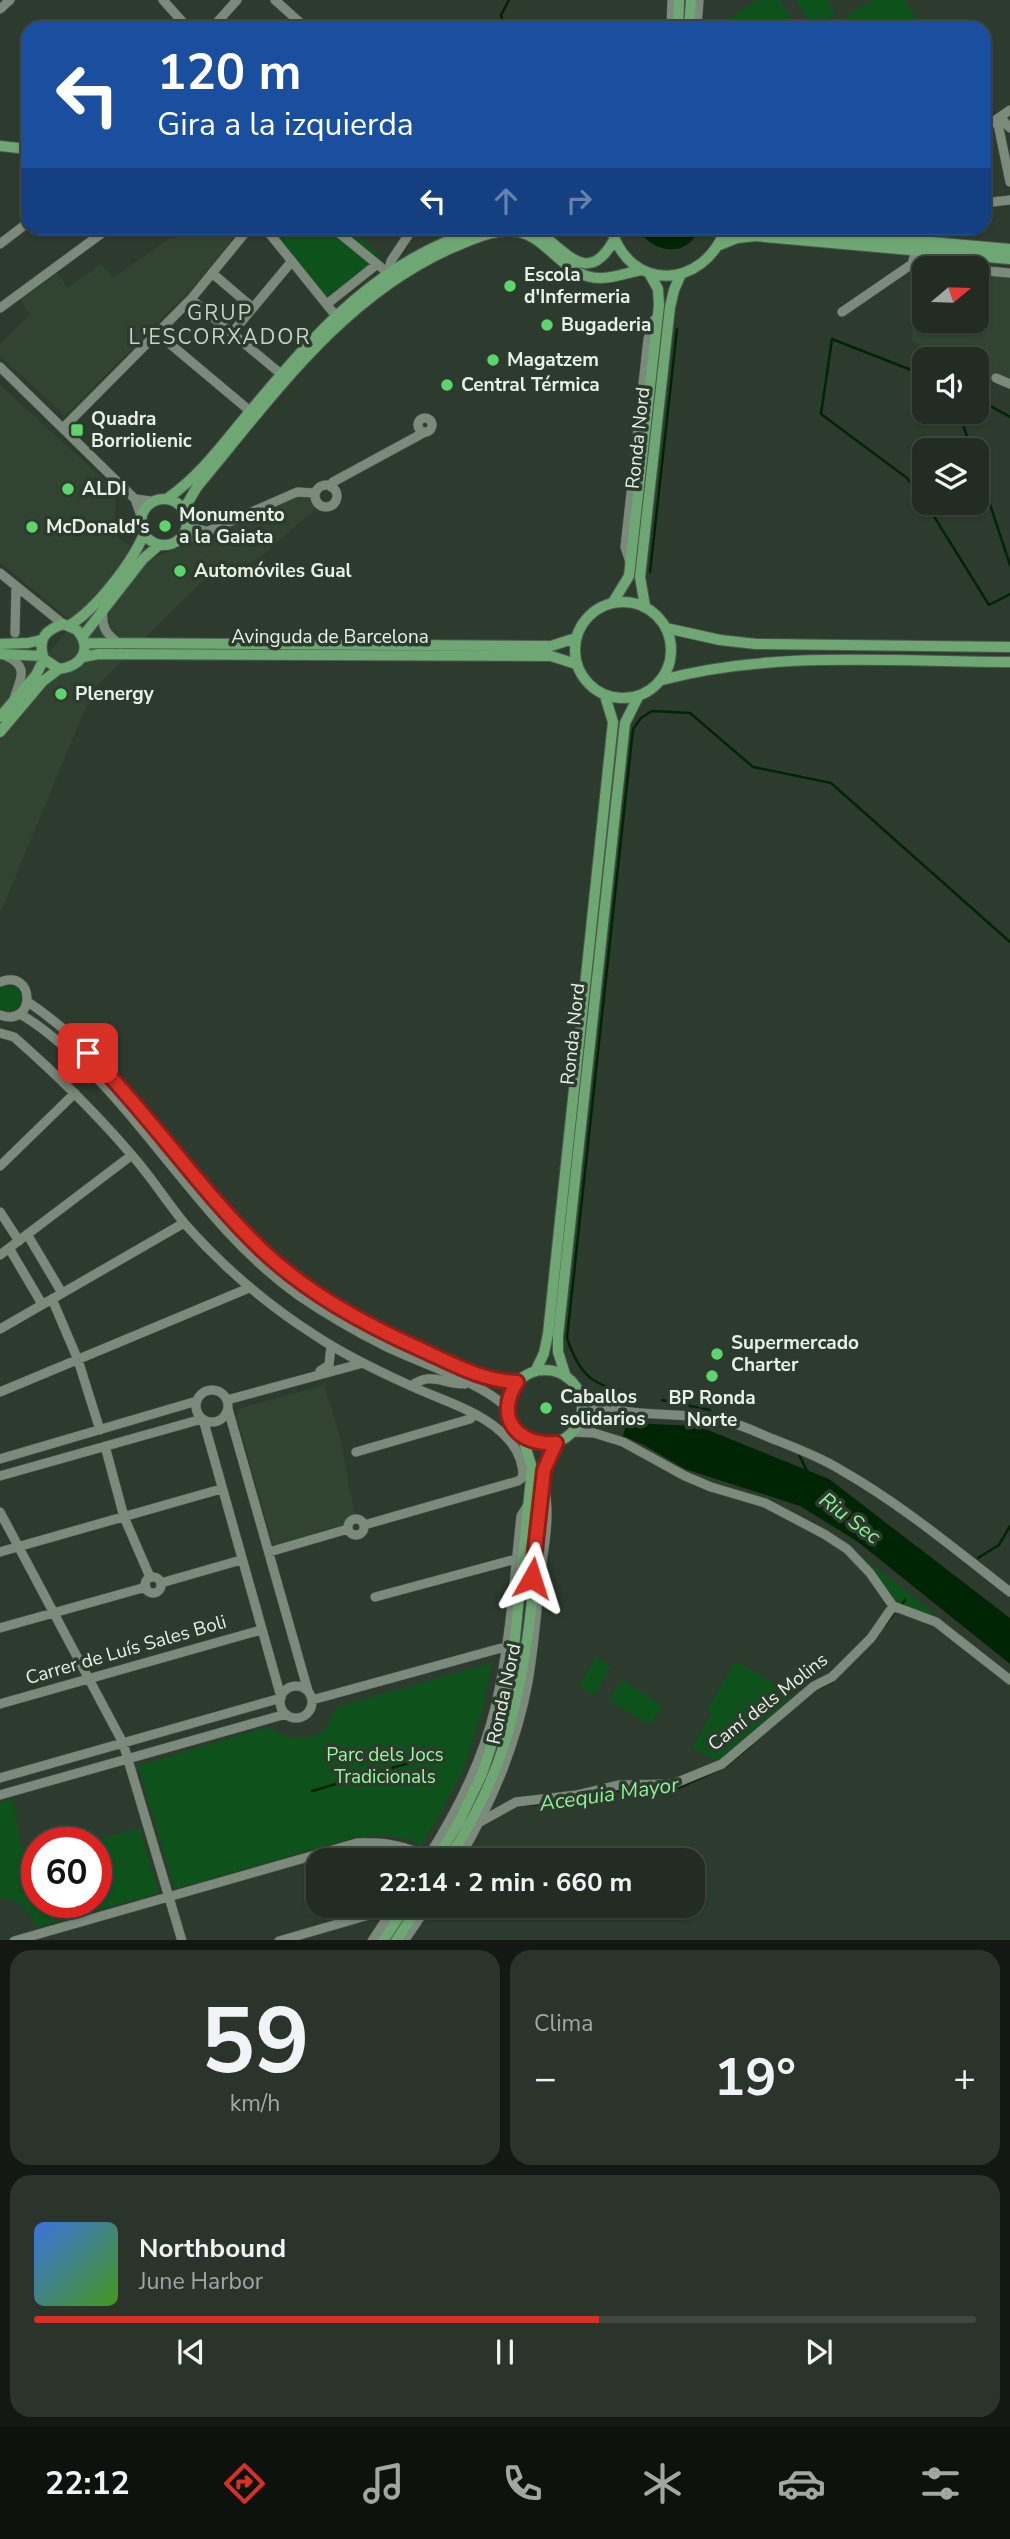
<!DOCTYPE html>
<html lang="es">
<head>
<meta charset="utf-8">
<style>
  body { margin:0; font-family:"Nunito Sans",sans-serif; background:#2a342a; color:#f1f3f6; height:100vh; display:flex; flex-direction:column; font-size:26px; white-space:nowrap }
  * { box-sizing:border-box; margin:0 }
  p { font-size:23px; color:#a2a7a5 }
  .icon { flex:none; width:38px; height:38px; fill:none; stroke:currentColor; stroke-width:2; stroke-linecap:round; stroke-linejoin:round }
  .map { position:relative; height:1940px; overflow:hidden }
  .drawer { display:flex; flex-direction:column; gap:10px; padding:10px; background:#131813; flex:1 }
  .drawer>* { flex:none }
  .hud { position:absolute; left:21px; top:21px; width:970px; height:214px; border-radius:21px; box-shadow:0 2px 5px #0004,0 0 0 2px #3f4840; background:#1a4fa0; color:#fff; overflow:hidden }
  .needle { width:46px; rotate:71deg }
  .fabs { position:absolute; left:912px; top:256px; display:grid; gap:14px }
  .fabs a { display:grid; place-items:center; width:77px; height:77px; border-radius:14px; background:#222c22; box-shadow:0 2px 5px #0004,0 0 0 2px #3f4840; font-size:35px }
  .speed { position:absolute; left:21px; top:1827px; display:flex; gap:14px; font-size:35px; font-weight:700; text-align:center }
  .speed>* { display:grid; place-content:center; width:91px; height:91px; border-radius:50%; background:#222c22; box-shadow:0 2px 5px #0004,0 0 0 2px #3f4840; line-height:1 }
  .speed .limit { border:10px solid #d22; background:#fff; color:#111 }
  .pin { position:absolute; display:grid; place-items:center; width:60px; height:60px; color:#fff; margin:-30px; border-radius:14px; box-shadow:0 4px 10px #0006 }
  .me { position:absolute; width:77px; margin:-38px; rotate:6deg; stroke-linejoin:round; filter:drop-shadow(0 0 5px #0008) }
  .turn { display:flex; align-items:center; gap:24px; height:147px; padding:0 21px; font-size:32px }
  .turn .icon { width:91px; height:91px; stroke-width:2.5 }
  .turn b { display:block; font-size:49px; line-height:60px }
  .lanes { display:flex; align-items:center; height:66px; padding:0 21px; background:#0003; justify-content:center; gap:35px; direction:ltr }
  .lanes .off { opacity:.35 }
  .big { font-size:52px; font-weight:700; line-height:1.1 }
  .drawer .tile { flex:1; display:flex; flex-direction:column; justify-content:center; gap:10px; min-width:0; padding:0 24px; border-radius:21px; background:#2a342a }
  .drawer .dial { align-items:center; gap:0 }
  .dial b { font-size:91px; line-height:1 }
  .song { display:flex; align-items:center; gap:21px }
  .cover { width:84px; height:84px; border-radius:10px; background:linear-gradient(135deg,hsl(220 70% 55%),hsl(100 70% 35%)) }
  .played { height:7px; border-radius:4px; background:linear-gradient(90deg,#d93025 60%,#3f4840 60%) }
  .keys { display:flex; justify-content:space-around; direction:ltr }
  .heat { display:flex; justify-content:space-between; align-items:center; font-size:38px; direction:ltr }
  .drawer .tiles { flex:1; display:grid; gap:10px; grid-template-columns:1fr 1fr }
  .tile:last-child { grid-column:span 2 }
  .trip { position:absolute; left:306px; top:1848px; width:399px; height:70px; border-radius:21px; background:#222c22; box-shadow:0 2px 5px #0004,0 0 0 2px #3f4840; font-weight:700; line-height:70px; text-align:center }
  .dock { display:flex; height:112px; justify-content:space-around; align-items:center; background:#0e120e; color:#a2a7a5 }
  .dock .icon { width:49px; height:49px }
  .dock .selected { color:#d93025 }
  .dock b { font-size:32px; color:#f1f3f6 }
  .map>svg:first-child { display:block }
  .built { fill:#314432 }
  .green { fill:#0e521b }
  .water { fill:#002504 }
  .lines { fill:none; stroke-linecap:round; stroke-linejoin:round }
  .stream { stroke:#002504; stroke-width:2.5 }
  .minor-casing { stroke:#4c584d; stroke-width:10 }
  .major-casing { stroke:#4c584d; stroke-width:12 }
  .minor { stroke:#7b8a7b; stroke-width:9 }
  .major { stroke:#6ea773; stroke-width:10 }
  .route-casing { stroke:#8d1f18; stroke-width:18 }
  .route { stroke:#d93025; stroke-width:12 }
  .poi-dot { fill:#5ed56c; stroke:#2d3b2e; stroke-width:2.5 }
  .labels { text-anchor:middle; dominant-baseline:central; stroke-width:7; stroke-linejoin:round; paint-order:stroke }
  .poi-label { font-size:19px; font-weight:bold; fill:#e8f1e8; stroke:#2d3b2e; text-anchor:start }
  .street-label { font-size:19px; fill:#e8f1e8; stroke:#2d3b2e }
  .park-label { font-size:19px; fill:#96f99e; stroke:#2d3b2e }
  .neighbourhood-label { font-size:21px; letter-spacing:2px; fill:#c4d5c4; stroke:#2d3b2e }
  .water-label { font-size:21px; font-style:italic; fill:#8ef196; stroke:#2d3b2e }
</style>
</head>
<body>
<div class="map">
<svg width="1010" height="1941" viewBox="0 0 1010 1941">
  <rect width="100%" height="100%" fill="#2d3b2e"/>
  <path class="built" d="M 185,228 L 240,228 L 218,258 L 191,289 L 65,416 L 0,355 L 0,344 L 30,315 L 20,299 L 57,274 L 68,288 L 101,264 L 113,278 Z
    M 942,261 L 1010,268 L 1010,387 L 977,371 L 976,359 L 950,359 L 912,340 L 915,282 L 924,275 L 924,320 L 976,320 L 976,268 L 934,268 Z
    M 0,385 L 115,490 L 115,535 L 149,560 L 305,493 L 315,509 L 263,555 L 242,568 L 211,574 L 190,593 L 93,690 L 0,914 L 0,658 L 45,657 L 73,623 L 0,562 Z
    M 324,1385 L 340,1437 L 355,1516 L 348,1519 L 345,1524 L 273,1545 L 237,1418 L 238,1412 L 241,1408 Z"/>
  <path class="green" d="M 758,0 L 780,0 L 797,28 L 713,28 Z
    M 796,0 L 827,0 L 835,14 L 813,28 Z
    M 873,0 L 905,0 L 919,23 L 910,28 L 854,28 L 846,16 Z
    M 269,228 L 348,228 L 381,256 L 327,300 Z
    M 5,985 L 18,988 C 27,1002 16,1017 0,1009 L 0,988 Z
    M 863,1557 L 936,1615 L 935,1618 L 897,1603 L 878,1574 Z
    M 596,1657 L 611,1667 L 594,1695 L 579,1686 Z
    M 736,1661 L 794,1695 L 718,1762 L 692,1748 L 712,1713 L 707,1709 Z
    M 492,1663 L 482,1712 L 462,1773 L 422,1845 C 396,1834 379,1834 352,1838 L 175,1889 L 138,1766 L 267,1727 C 286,1738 308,1745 326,1728 C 330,1723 333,1713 336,1707 Z
    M 622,1680 L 662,1705 L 650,1725 L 609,1700 Z
    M 13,1799 L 21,1847 L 37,1852 L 37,1902 L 96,1902 L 96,1843 L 87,1843 L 139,1828 L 159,1893 L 37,1927 C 30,1909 19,1900 0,1898 L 0,1802 Z"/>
  <path class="water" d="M 638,228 L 699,228 C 689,259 651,254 638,228 Z
    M 627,1421 L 652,1424 L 698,1426 L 829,1479 L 1010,1618 L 1010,1664 L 858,1542 L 800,1506 L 685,1469 L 644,1445 L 623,1436 Z"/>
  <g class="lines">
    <path class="stream" d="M 504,28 L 501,15 L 509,0
      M 924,375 L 832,339 L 821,414 L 907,478 L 924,500
      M 976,398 L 1010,417
      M 958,411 L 972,450
      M 976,462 L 1010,565
      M 925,502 L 989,605 L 1010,594
      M 650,572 L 677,329
      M 634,1395 C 594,1384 581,1380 567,1338 L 633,729 L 641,718 L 652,711 L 690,713 L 753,767 L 831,783 L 1010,942
      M 662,1400 L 710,1410
      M 799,1455 L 807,1471
      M 978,1558 L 999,1545 L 1010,1526
      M 902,1604 L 905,1600
      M 885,1625 L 894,1613
      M 818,1689 L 832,1682
      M 312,1791 L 433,1756
      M 527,1805 L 573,1801 L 613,1791 L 676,1789 L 725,1767 L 751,1745"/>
    <defs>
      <path id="minor" d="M 163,0 L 188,28
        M 275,0 L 306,28
        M 0,9 L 10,0
        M 212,28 L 237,0
        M 671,28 L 672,0
        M 697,28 L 699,0
        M 1000,117 L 1010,128
        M 997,119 L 1010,182
        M 984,128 L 1010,110
        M 984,203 L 1010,200
        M 265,228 L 336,316
        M 333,228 L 388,273 L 391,261 L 413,228
        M 888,237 L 901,228
        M 0,244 L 26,224
        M 946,267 L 958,268
        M 976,270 L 1010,273
        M 212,273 L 253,308
        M 191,299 L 281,374
        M 327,304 L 376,265
        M 0,308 L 109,228
        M 842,312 L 912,264 L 916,250
        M 157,333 L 250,411
        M 232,333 L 292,261
        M 0,367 L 135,499 L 141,516
        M 996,378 L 1010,384
        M418 425a7 7 0 1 1 14 0a7 7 0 1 1-14 0Z
        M 63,428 L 191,299 L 249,228
        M315 496a11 11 0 1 1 22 0a11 11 0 1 1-22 0Z
        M 331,487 L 333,482 L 425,432
        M 135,499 L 151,501
        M 187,527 L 206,531
        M 171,544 L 208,531 L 297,492 L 315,493
        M 630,562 L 625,547 L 648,339 L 654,320
        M 0,573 L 63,624
        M 103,609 C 101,626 105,634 120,644
        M 15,633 L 16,586
        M 6,656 C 31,667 19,681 14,699
        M 0,982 C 36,968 36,1028 0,1015
        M 28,1002 C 104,1053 155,1130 213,1198 C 270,1264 338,1312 417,1348 C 449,1363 481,1381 517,1383
        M 20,1014 C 43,1027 63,1045 82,1063 C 158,1137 211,1233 298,1295 C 326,1314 355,1331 385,1346 C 419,1363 482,1382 507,1408
        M 0,1033 L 14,1037 C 55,1073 94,1111 130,1153 C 150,1175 166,1201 185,1224 C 223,1267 265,1303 313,1334 C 344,1355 378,1371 411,1386 C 443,1401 485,1412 508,1439 C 518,1450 523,1463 523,1477 L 518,1481 L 364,1525
        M 0,1166 L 75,1093
        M 0,1212 L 19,1241
        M 27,1234 L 62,1293
        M 9,1248 L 42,1304
        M 0,1255 L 132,1155
        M 52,1299 L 78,1360 L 100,1430
        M 0,1329 L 184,1223
        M 320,1371 L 329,1365 L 331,1346
        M 411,1386 C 433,1371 440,1384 465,1384
        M196 1406a16 16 0 1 1 32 0a16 16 0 1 1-32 0Z
        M 0,1392 L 249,1288
        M 581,1399 C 629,1421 677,1409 728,1422 C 743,1425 758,1433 773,1439 C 796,1448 820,1457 841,1470 C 901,1504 956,1550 1010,1592
        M 227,1400 L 363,1363
        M 228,1409 L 308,1691
        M 581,1414 L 601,1408
        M 203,1419 L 281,1697
        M 580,1420 L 594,1433
        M 572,1432 L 594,1433 L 623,1442 L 685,1476 L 711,1487 L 765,1503 L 824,1534 L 847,1549 L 870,1573 L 893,1606 L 936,1622 L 1010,1680
        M 105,1446 L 124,1517 L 150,1577
        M 356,1452 L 470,1419 L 475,1414
        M 0,1459 L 197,1401
        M 0,1476 L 202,1419
        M 0,1512 L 123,1743 L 182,1941
        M348 1527a8 8 0 1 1 16 0a8 8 0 1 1-16 0Z
        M 0,1552 L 221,1489
        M 269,1552 L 348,1529
        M145 1585a8 8 0 1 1 16 0a8 8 0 1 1-16 0Z
        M 161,1583 L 241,1560
        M 375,1597 L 516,1559
        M 0,1628 L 146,1587
        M280 1702a16 16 0 1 1 32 0a16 16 0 1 1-32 0Z
        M 312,1700 L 505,1647
        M 0,1704 L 261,1630
        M 0,1778 L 281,1698
        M 0,1795 L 286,1714
        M 480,1822 L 516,1802 L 577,1795 L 619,1785 L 673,1784 L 722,1764 L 814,1686 L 832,1677 L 871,1638 L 893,1606
        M 426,1860 C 456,1813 482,1763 495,1708 C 510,1646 514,1580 521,1516 L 528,1505
        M 458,1860 C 491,1805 516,1746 528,1682 C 534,1647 537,1612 540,1576 C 544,1547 551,1515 544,1486
        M 14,1941 L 357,1843 C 383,1842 404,1845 428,1857
        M 279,1941 L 386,1910 L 391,1912
        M 372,1941 L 395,1906
        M 404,1941 L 428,1906"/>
      <path id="major" d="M 678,28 L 679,0
        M 689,28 L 691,0
        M 0,146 L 28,149
        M 532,228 C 563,245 586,291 614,240
        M 611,228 C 629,293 704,290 726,228
        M 774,228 L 1010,249
        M 720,245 L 737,238 L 755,236 L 1010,259
        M 168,498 C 202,474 225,441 252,409 C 318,330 381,258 484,228
        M141 522a23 23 0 1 1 46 0a23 23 0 1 1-46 0Z
        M 184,509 L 197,487 C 272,397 343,295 454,247 C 471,240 490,231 509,231 C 547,230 561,279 601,278 C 614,278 629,272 642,270
        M575 650a48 48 0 1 1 96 0a48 48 0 1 1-96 0Z
        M 613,602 L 629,576 L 659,305 L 658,289 L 649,273
        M 645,606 L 640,577 L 670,307 L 674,290 L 681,274
        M 70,625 C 96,609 132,563 144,534
        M 666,628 L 720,640 L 756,644 L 1010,647
        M 83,636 L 143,559 L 159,545
        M 85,643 L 551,646 L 576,638
        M 0,644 L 28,643 L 41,640
        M 0,654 L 43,656 C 38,638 46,630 63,624 L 77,630 C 93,649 82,666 59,669 L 44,659 L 36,675 L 0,717
        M 83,657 L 99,654 L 551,656 L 576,664
        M 662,680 C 773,650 895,662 1010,662
        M 0,732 L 43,681 L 59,669
        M 536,1370 L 544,1353 L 548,1334 L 613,722 L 605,696
        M508 1407a37 37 0 1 1 74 0a37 37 0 1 1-74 0Z
        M 566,1377 L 558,1352 L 558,1336 L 625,723 L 638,697
        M 436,1860 L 459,1822 L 482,1774 L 503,1711 L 514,1647 L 532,1468 L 522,1436
        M 448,1860 C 471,1824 491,1786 504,1745 C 532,1658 535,1560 544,1470 L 556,1443
        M 383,1941 L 406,1906
        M 396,1941 L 419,1906"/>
    </defs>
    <use href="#minor" class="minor-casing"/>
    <use href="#major" class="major-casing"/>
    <use href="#minor" class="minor"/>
    <use href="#major" class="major"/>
  </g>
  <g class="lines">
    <defs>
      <path id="route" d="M 88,1053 C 150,1115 198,1188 261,1249 C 307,1293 364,1324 422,1350 C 453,1364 482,1381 517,1382 C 494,1417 517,1446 556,1443 L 544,1470 L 532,1578"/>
    </defs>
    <use href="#route" class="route-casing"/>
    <use href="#route" class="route"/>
  </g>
  <g class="poi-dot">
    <circle cx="510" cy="286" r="7"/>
    <circle cx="547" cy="325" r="7"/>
    <circle cx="493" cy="360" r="7"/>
    <circle cx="447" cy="385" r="7"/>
    <rect x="70" y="423" width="14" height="14" rx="3.5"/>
    <circle cx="68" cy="489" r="7"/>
    <circle cx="165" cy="526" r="7"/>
    <circle cx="32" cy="527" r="7"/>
    <circle cx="180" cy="571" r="7"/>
    <circle cx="61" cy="694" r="7"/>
    <circle cx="717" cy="1354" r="7"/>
    <circle cx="712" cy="1376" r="7"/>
    <circle cx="546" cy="1408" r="7"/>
  </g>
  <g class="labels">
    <g class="poi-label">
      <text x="524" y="275">Escola<tspan x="524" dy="22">d'Infermeria</tspan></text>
      <text x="561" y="325">Bugaderia</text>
      <text x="507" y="360">Magatzem</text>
      <text x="461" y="385">Central Térmica</text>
      <text x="91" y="419">Quadra<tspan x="91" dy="22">Borriolienic</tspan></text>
      <text x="82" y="489">ALDI</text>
      <text x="179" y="515">Monumento<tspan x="179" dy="22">a la Gaiata</tspan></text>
      <text x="46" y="527">McDonald's</text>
      <text x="194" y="571">Automóviles Gual</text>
      <text x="75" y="694">Plenergy</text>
      <text x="731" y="1343">Supermercado<tspan x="731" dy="22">Charter</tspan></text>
      <text x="560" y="1397">Caballos<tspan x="560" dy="22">solidarios</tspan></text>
      <text x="712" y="1398" text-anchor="middle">BP Ronda<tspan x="712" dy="22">Norte</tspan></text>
    </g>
    <g class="street-label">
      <text transform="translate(638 438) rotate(-84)">Ronda Nord</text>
      <text x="330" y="637">Avinguda de Barcelona</text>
      <text transform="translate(573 1034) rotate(-84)">Ronda Nord</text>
      <text transform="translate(126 1650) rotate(-16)">Carrer de Luís Sales Boli</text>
      <text transform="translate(504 1694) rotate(-78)">Ronda Nord</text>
      <text transform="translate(768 1702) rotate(-38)">Camí dels Molins</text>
    </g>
    <g class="park-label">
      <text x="385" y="1755">Parc dels Jocs<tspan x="385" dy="22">Tradicionals</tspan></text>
    </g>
    <g class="neighbourhood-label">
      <text x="220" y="313">GRUP<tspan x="220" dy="24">L'ESCORXADOR</tspan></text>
    </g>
    <g class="water-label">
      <text transform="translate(850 1518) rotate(37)">Riu Sec</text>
      <text transform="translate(609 1794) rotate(-8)">Acequia Mayor</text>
    </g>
  </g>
</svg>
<div class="fabs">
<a><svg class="needle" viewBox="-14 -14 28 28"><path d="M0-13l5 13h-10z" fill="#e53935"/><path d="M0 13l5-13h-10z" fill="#a2a7a5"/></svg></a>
<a><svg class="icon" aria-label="sound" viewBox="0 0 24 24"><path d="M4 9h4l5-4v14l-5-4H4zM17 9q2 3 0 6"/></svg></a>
<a><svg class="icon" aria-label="layers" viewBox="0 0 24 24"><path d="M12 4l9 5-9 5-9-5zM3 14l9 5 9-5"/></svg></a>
</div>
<div class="speed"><div class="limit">60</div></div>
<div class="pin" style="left:88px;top:1053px;background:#d93025"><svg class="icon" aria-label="arrive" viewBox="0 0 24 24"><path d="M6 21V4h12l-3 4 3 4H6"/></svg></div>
<svg class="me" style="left:532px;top:1578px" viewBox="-20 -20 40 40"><path d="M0-17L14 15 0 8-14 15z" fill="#d93025" stroke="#fff" stroke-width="4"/></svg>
<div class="trip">22:14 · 2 min · 660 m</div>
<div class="hud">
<div class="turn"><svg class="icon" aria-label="left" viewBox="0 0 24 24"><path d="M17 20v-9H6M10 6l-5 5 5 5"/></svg><div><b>120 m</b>Gira a la izquierda</div></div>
<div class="lanes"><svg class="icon" aria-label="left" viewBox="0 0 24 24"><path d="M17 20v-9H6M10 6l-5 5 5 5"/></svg><svg class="icon off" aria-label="ahead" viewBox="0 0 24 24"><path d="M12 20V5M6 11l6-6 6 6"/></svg><svg class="icon off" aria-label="right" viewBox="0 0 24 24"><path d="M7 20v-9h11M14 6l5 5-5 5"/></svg></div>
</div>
</div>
<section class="drawer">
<div class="tiles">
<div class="tile dial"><b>59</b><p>km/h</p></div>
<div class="tile"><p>Clima</p>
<div class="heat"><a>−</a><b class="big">19°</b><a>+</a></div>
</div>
<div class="tile">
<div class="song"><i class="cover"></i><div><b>Northbound</b><p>June Harbor</p></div></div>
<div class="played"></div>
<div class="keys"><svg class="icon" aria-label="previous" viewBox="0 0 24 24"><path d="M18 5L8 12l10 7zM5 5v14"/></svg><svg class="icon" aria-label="pause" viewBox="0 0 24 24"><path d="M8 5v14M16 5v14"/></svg><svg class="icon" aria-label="next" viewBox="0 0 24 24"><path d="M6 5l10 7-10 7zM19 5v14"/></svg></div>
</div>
</div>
</section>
<nav class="dock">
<b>22:12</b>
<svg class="icon selected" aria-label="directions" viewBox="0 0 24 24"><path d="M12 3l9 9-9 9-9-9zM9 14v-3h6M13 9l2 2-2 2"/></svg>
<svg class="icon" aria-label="music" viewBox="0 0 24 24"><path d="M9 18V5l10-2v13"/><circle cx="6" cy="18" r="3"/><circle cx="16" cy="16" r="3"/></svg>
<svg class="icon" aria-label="phone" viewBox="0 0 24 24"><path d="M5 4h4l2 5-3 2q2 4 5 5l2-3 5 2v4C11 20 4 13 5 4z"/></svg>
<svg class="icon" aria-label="climate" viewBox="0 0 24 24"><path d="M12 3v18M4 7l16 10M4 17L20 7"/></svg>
<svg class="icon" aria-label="car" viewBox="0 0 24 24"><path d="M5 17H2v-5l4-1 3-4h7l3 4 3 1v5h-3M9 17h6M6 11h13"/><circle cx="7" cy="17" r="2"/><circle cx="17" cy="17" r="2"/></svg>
<svg class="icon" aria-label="filters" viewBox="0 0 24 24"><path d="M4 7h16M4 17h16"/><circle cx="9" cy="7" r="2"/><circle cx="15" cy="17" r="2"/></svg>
</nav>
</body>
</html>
